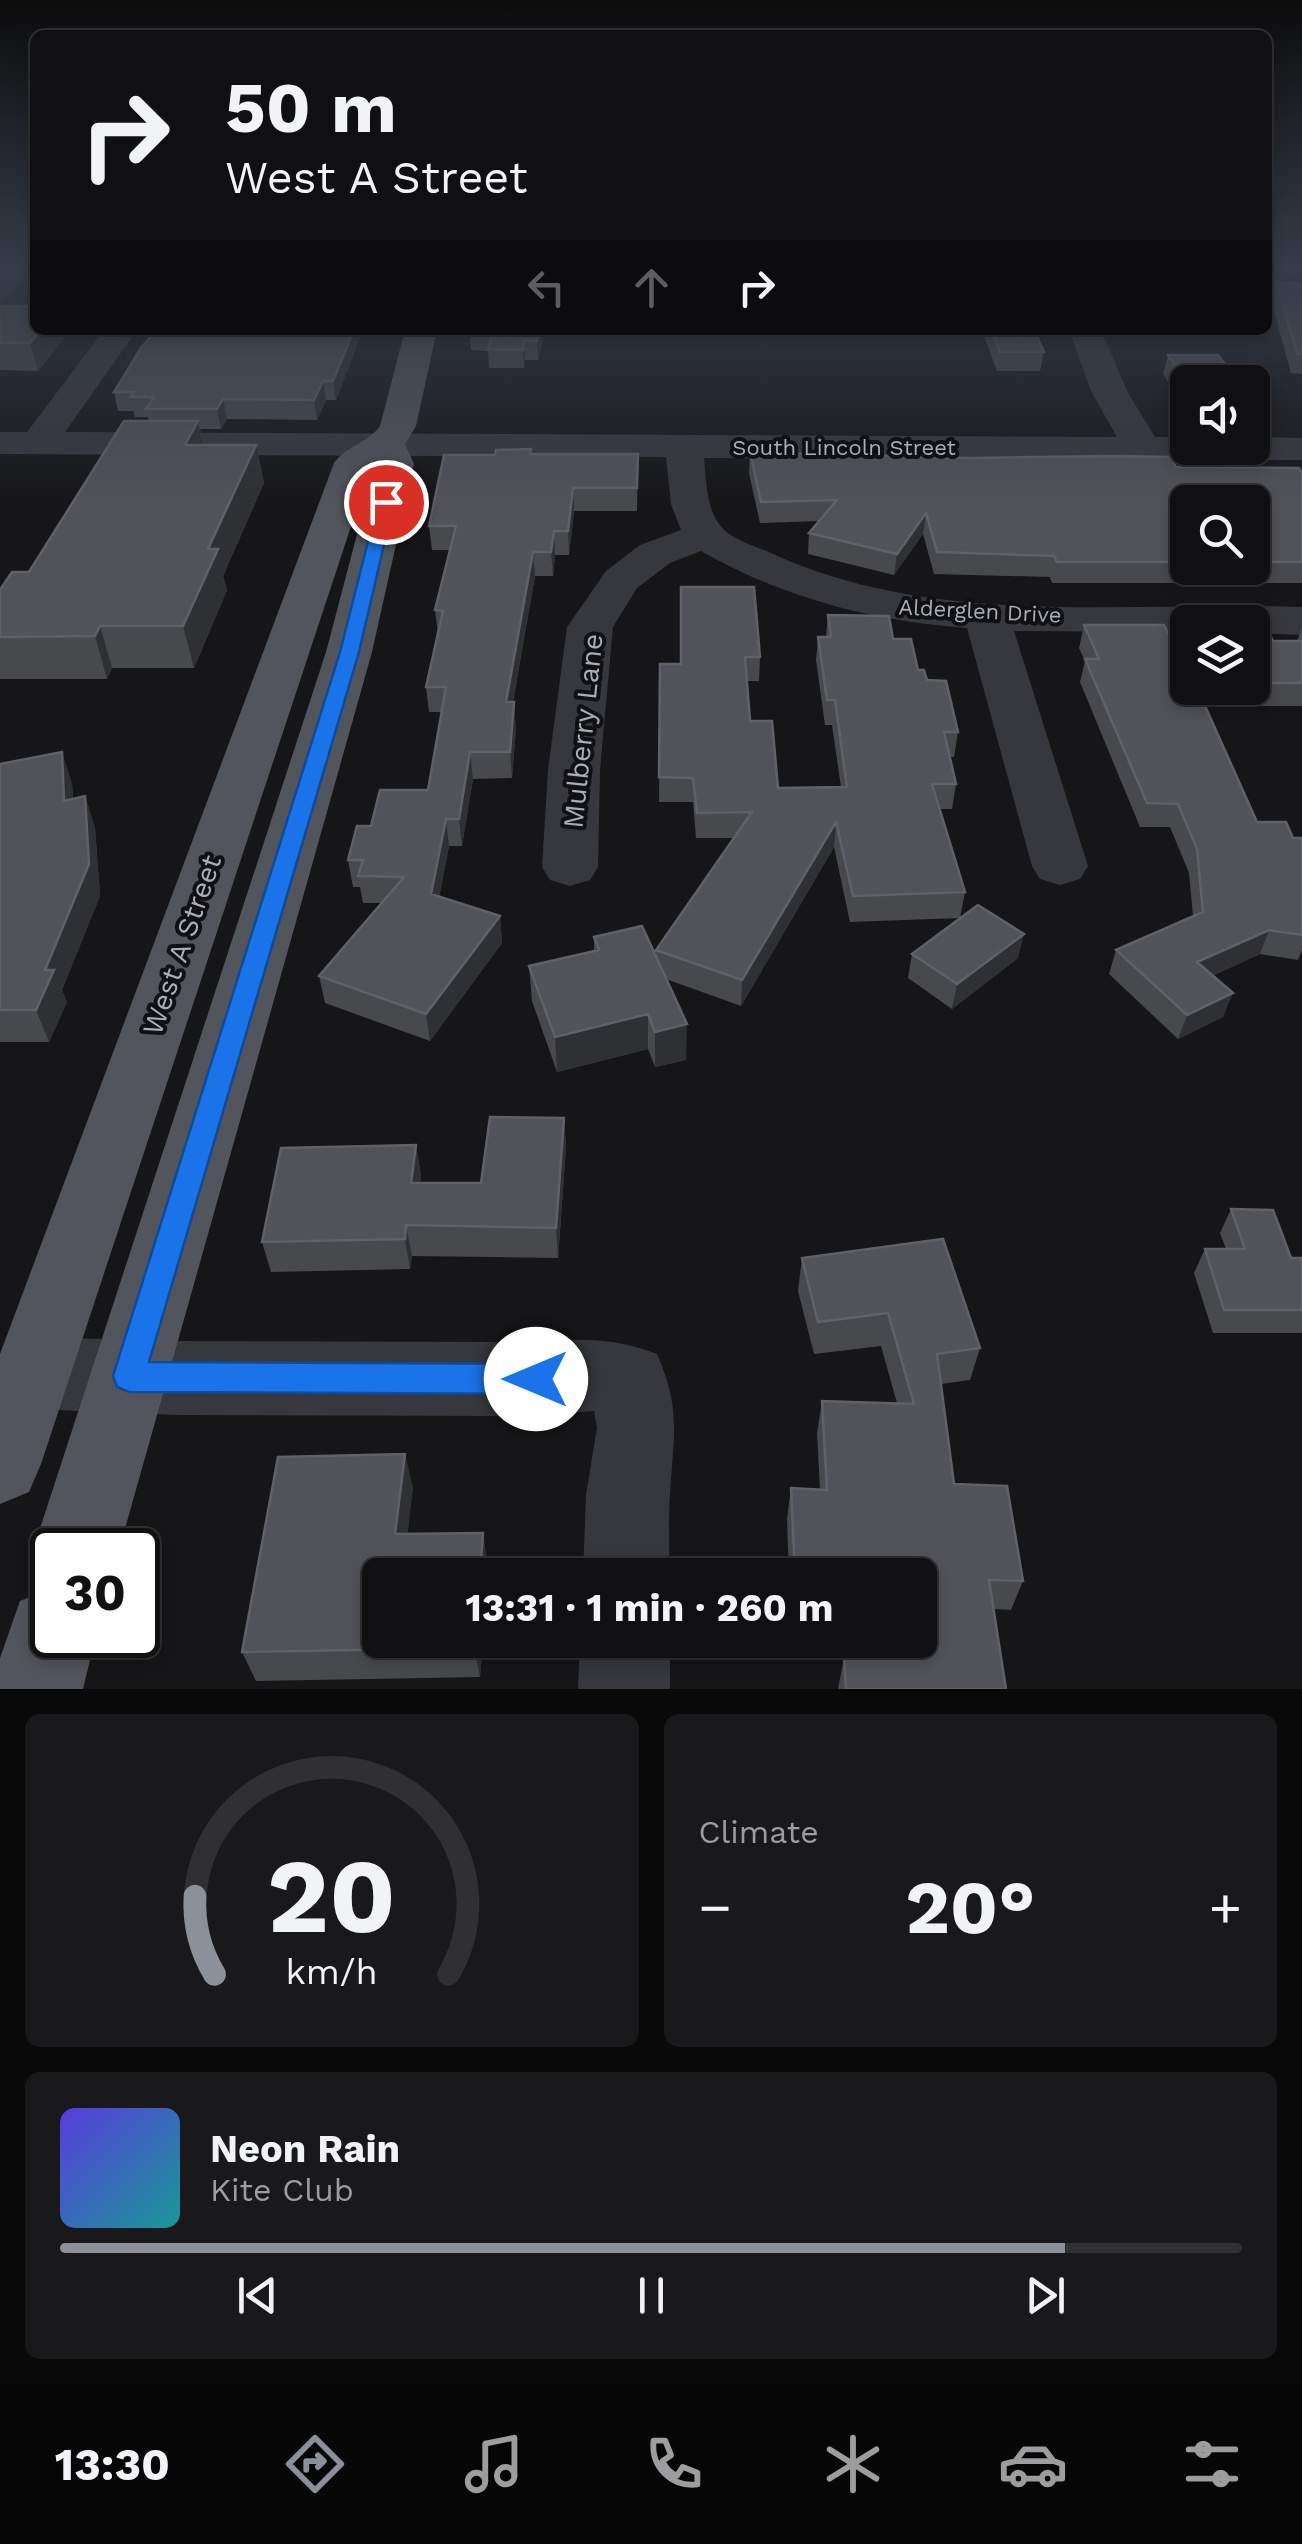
<!DOCTYPE html>
<html lang="en">
<head>
<meta charset="utf-8">
<style>
  body { margin:0; font-family:"Work Sans",sans-serif; background:#19191b; color:#f1f3f6; height:100vh; display:flex; flex-direction:column; font-size:38px; white-space:nowrap }
  * { box-sizing:border-box; margin:0 }
  p { font-size:32px; color:#9c9d9f }
  .icon { flex:none; width:55px; height:55px; fill:none; stroke:currentColor; stroke-width:2; stroke-linecap:round; stroke-linejoin:round }
  .map { position:relative; height:1689px; overflow:hidden }
  .side { display:flex; flex-direction:column; gap:25px; padding:25px; background:#09090a; flex:1 }
  .side>* { flex:none }
  .hud { position:absolute; left:30px; top:30px; width:1242px; height:305px; border-radius:15px; box-shadow:0 5px 15px #0003,0 0 0 2px #303032; background:#101012; color:#f1f3f6; overflow:hidden }
  .fabs { position:absolute; left:1170px; top:365px; display:grid; gap:20px }
  .fabs a { display:grid; place-items:center; width:100px; height:100px; border-radius:15px; background:#101012; box-shadow:0 5px 15px #0003,0 0 0 2px #303032; font-size:50px }
  .speed { position:absolute; left:30px; top:1528px; display:flex; gap:20px; font-size:50px; font-weight:700; text-align:center }
  .speed>* { display:grid; place-content:center; width:130px; height:130px; border-radius:50%; background:#101012; box-shadow:0 5px 15px #0003,0 0 0 2px #303032; line-height:1 }
  .speed .limit { border:5px solid #111; border-radius:15px; background:#fff; color:#111 }
  .pin { position:absolute; display:grid; place-items:center; width:85px; height:85px; color:#fff; margin:-42px; border:5px solid #fff; border-radius:50%; box-shadow:0 2px 10px #0007 }
  .me { position:absolute; width:110px; margin:-55px; rotate:270deg; stroke-linejoin:round; filter:drop-shadow(0 0 8px #0008) }
  .turn { display:flex; align-items:center; gap:35px; height:210px; padding:0 30px; font-size:45px }
  .turn .icon { width:130px; height:130px; stroke-width:2.5 }
  .turn b { display:block; font-size:70px; line-height:85px }
  .lanes { display:flex; align-items:center; height:95px; padding:0 30px; background:#0003; justify-content:center; gap:50px; direction:ltr }
  .lanes .off { opacity:.35 }
  .big { font-size:75px; font-weight:700; line-height:1.1 }
  .side .tile { flex:1; display:flex; flex-direction:column; justify-content:center; gap:15px; min-width:0; padding:0 35px; border-radius:15px; background:#19191b }
  .side .dial { align-items:center; gap:0 }
  .dial svg { height:260px; overflow:visible; fill:none; stroke:#303032; stroke-width:7; stroke-linecap:round; text-anchor:middle }
  .dial text { fill:#f1f3f6; stroke:none }
  .song { display:flex; align-items:center; gap:30px }
  .cover { width:120px; height:120px; border-radius:15px; background:linear-gradient(135deg,hsl(250 70% 55%),hsl(180 70% 35%)) }
  .played { height:10px; border-radius:5px; background:linear-gradient(90deg,#8c9099 85%,#303032 85%) }
  .keys { display:flex; justify-content:space-around; direction:ltr }
  .heat { display:flex; justify-content:space-between; align-items:center; font-size:55px; direction:ltr }
  .side .tiles { flex:1; display:grid; gap:25px; grid-template-columns:1fr 1fr }
  .tile:last-child { grid-column:span 2 }
  .trip { position:absolute; left:362px; top:1558px; width:575px; height:100px; border-radius:15px; background:#101012; box-shadow:0 5px 15px #0003,0 0 0 2px #303032; font-weight:700; line-height:100px; text-align:center }
  .tab-bar { display:flex; height:160px; justify-content:space-around; align-items:center; background:#060607; color:#9c9d9f }
  .tab-bar .icon { width:70px; height:70px }
  .tab-bar .active { color:#8c9099 }
  .tab-bar b { font-size:45px; color:#f1f3f6 }
  .map>svg:first-child { display:block }
  .lines { fill:none; stroke-linecap:round; stroke-linejoin:round }
  .minor { fill:#37383d; fill-rule:evenodd }
  .major { fill:#53555c; fill-rule:evenodd }
  .wall { fill:#47494d; fill-rule:evenodd }
  .shaded-wall { fill:#2f3033 }
  .building { fill:#525359; stroke:#5f6168; stroke-width:2.5 }
  .route { fill:#1a73e8; stroke:#114b97; stroke-width:2.5 }
  .labels { text-anchor:middle; dominant-baseline:central; stroke-width:8; stroke-linejoin:round; paint-order:stroke }
  .far-street-label { font-size:22px; fill:#a8adb8; stroke:#111113 }
  .street-label { font-size:28px; fill:#a8adb8; stroke:#111113 }
</style>
</head>
<body>
<div class="map">
<svg width="1302" height="1689" viewBox="0 0 1302 1689">
  <rect width="100%" height="100%" fill="#161618"/>
  <g class="lines">
    <path class="minor" d="M 104,330 L 137,330 L 65,432 L 1117,437 L 1092,393 L 1069,330 L 1101,330 L 1128,393 L 1155,437 L 1188,437 L 1188,448 L 1252,448 L 1252,437 L 1302,438 L 1302,460 L 704,458 C 706,478 706,506 719,524 C 729,539 755,546 771,553 C 935,629 1127,601 1302,607 L 1302,635 L 1252,633 L 1252,622 L 1188,622 L 1188,632 L 1014,631 L 1088,866 L 1080,879 L 1060,885 L 1040,879 L 1032,866 L 967,628 C 873,621 783,598 701,551 L 670,563 L 637,588 L 613,627 L 600,770 L 598,867 L 590,880 L 570,886 L 550,880 L 542,867 L 548,770 L 567,627 L 606,571 L 640,545 L 681,530 L 671,504 L 666,457 L 0,454 L 0,432 L 27,432 Z
      M 31,1337 L 179,1341 L 536,1342 C 580,1338 615,1338 657,1354 C 682,1411 673,1437 670,1495 C 668,1521 670,1548 669,1575 L 583,1575 L 586,1495 L 597,1428 L 594,1411 L 536,1416 L 179,1415 L 31,1409 L 3,1399 L 0,1355 L 3,1347 Z
      M 580,1640 L 670,1640 L 670,1689 L 578,1689 Z"/>
    <path class="major" d="M 405,330 L 437,330 L 416,426 L 405,444 L 414,464 L 372,652 L 119,1550 L 52,1550 L 52,1583 L 46,1580 L 33,1550 L 326,652 L 375,466 L 370,469 L 41,1464 L 29,1492 L 0,1504 L 0,1354 L 334,463 C 346,446 368,443 380,426 Z
      M 52,1588 L 52,1635 L 96,1635 L 83,1689 L 0,1689 L 0,1658 L 20,1601 Z"/>
  </g>
  <path class="wall" d="M 1276,282 L 1302,284 L 1302,374 L 1291,373 L 1271,300 Z
    M 0,306 L 35,330 L 68,330 L 69,332 L 38,371 L 0,370 Z
    M 363,330 L 336,400 L 326,400 L 317,420 L 227,419 L 221,429 L 200,429 L 203,445 L 256,445 L 264,483 L 223,576 L 227,590 L 194,668 L 112,668 L 107,679 L 0,679 L 0,590 L 29,572 L 149,421 L 148,417 L 135,417 L 133,411 L 118,411 L 114,392 Z
    M 545,330 L 538,360 L 525,360 L 524,368 L 489,368 L 488,351 L 471,350 L 470,332 Z
    M 982,330 L 1034,330 L 1044,352 L 1040,371 L 997,371 Z
    M 1168,355 L 1188,382 L 1188,412 L 1163,374 Z
    M 750,452 L 1302,473 L 1302,583 L 1052,583 L 1050,577 L 934,574 L 923,534 L 894,575 L 808,554 L 809,533 L 819,521 L 760,523 L 749,473 ZM 1188,502 L 1252,502 L 1252,568 L 1188,568 Z
    M 531,454 L 638,454 L 637,511 L 574,511 L 569,555 L 555,555 L 553,576 L 535,576 L 513,702 L 516,728 L 512,778 L 473,779 L 462,846 L 449,846 L 439,897 L 500,916 L 502,943 L 430,1041 L 325,1003 L 319,976 L 381,903 L 363,903 L 360,887 L 353,887 L 348,860 L 371,826 L 428,790 L 442,712 L 429,712 L 426,687 L 438,634 L 435,610 L 450,550 L 432,550 L 429,526 Z
    M 681,587 L 760,657 L 759,681 L 747,681 L 750,721 L 778,788 L 841,787 L 832,725 L 825,725 L 816,660 L 818,637 L 826,637 L 828,615 L 893,639 L 927,680 L 958,732 L 954,757 L 950,757 L 956,784 L 952,809 L 939,809 L 965,892 L 960,918 L 850,922 L 834,847 L 741,1006 L 666,979 L 686,1060 L 655,1067 L 648,1049 L 557,1072 L 532,1001 L 529,966 L 594,951 L 594,937 L 656,957 L 656,950 L 734,838 L 696,838 L 693,802 L 659,802 L 660,664 L 681,664 Z
    M 1084,625 L 1188,688 L 1252,688 L 1252,633 L 1273,641 L 1297,641 L 1302,627 L 1302,706 L 1205,706 L 1257,822 L 1293,838 L 1302,838 L 1302,950 L 1298,960 L 1260,954 L 1212,976 L 1223,1017 L 1178,1039 L 1109,974 L 1116,950 L 1193,916 L 1189,873 L 1170,827 L 1140,827 L 1080,682 L 1085,661 L 1079,648 Z
    M 0,764 L 72,783 L 73,799 L 85,796 L 95,828 L 100,896 L 62,990 L 67,1002 L 49,1042 L 0,1042 Z
    M 912,954 L 1018,958 L 952,1009 L 908,978 Z
    M 564,1118 L 566,1148 L 558,1258 L 412,1256 L 410,1269 L 271,1272 L 262,1242 L 416,1145 L 421,1176 L 420,1183 L 481,1183 Z
    M 1231,1209 L 1291,1258 L 1302,1258 L 1302,1333 L 1213,1333 L 1194,1273 L 1205,1249 L 1226,1249 L 1220,1233 Z
    M 802,1258 L 980,1348 L 970,1380 L 941,1384 L 954,1484 L 1023,1581 L 1011,1610 L 994,1609 L 1006,1689 L 838,1689 L 844,1658 L 863,1659 L 861,1640 L 920,1640 L 920,1575 L 789,1575 L 787,1519 L 791,1488 L 820,1490 L 817,1433 L 822,1401 L 897,1403 L 881,1346 L 814,1354 L 798,1291 Z
    M 413,1487 L 407,1534 L 488,1564 L 487,1575 L 380,1575 L 483,1640 L 480,1677 L 256,1681 L 242,1652 Z"/>
  <path class="shaded-wall" d="M 0,269 L 30,269 L 0,302 Z
    M 41,330 L 68,330 L 69,332 L 38,371 L 30,343 Z
    M 354,330 L 363,330 L 336,400 L 333,381 Z
    M 540,330 L 545,330 L 538,360 L 537,341 Z
    M 524,341 L 525,360 L 524,368 L 523,350 Z
    M 323,381 L 326,400 L 317,420 L 314,400 Z
    M 223,399 L 227,419 L 221,429 L 217,409 Z
    M 198,421 L 206,459 L 185,445 Z
    M 256,445 L 264,483 L 223,576 L 227,590 L 194,668 L 183,626 L 208,549 Z
    M 573,488 L 574,511 L 569,555 L 568,531 Z
    M 926,513 L 923,534 L 894,575 L 897,554 Z
    M 554,531 L 555,555 L 553,576 L 551,552 Z
    M 533,552 L 535,576 L 508,728 L 506,702 Z
    M 100,626 L 112,668 L 107,679 L 95,636 Z
    M 514,702 L 516,728 L 512,778 L 510,752 Z
    M 62,752 L 72,783 L 75,832 L 64,801 Z
    M 470,752 L 473,779 L 462,846 L 459,819 Z
    M 85,796 L 95,828 L 100,896 L 62,990 L 67,1002 L 49,1042 L 36,1010 Z
    M 446,819 L 449,846 L 435,921 L 431,894 Z
    M 836,822 L 834,847 L 741,1006 L 742,980 Z
    M 500,916 L 502,943 L 430,1041 L 426,1014 Z
    M 1269,930 L 1260,954 L 1189,986 L 1197,962 Z
    M 1024,934 L 1018,958 L 952,1009 L 957,984 Z
    M 1233,993 L 1223,1017 L 1178,1039 L 1187,1015 Z
    M 648,1014 L 648,1049 L 557,1072 L 555,1037 Z
    M 687,1024 L 686,1060 L 655,1067 L 655,1032 Z
    M 564,1118 L 566,1148 L 558,1258 L 556,1228 Z
    M 416,1145 L 421,1176 L 417,1214 L 411,1183 Z
    M 406,1225 L 412,1256 L 410,1269 L 405,1239 Z
    M 405,1454 L 413,1487 L 404,1566 L 395,1534 Z
    M 483,1533 L 488,1564 L 487,1575 L 480,1575 Z
    M 475,1640 L 483,1640 L 480,1677 L 474,1648 Z"/>
  <path class="building" d="M 1276,282 L 1302,284 L 1302,354 L 1297,354 Z
    M 0,306 L 35,306 L 35,330 L 41,330 L 30,343 L 0,343 Z
    M 156,330 L 354,330 L 333,381 L 323,381 L 314,400 L 223,399 L 217,409 L 146,409 L 154,397 L 130,397 L 134,392 L 114,392 L 141,348 Z
    M 470,330 L 540,330 L 537,341 L 524,341 L 523,350 L 488,349 L 493,332 L 470,332 Z
    M 991,330 L 1034,330 L 1044,352 L 1000,352 Z
    M 1168,355 L 1218,355 L 1238,382 L 1188,382 L 1188,385 Z
    M 124,421 L 198,421 L 185,445 L 256,445 L 208,549 L 218,549 L 183,626 L 100,626 L 95,636 L 0,637 L 0,590 L 12,572 L 29,572 Z
    M 531,449 L 530,454 L 638,454 L 637,488 L 573,488 L 568,531 L 554,531 L 551,552 L 533,552 L 506,702 L 514,702 L 510,752 L 470,752 L 459,819 L 446,819 L 431,894 L 500,916 L 426,1014 L 319,976 L 404,877 L 358,876 L 363,860 L 348,860 L 357,826 L 371,826 L 380,790 L 428,790 L 446,687 L 426,687 L 443,611 L 435,610 L 456,526 L 429,526 L 444,455 L 495,455 L 496,450 Z
    M 750,452 L 968,458 L 1115,456 L 1170,457 L 1176,467 L 1299,468 L 1302,473 L 1302,562 L 1252,562 L 1252,502 L 1188,502 L 1188,562 L 1057,562 L 1054,556 L 937,552 L 926,513 L 897,554 L 809,533 L 837,500 L 761,502 Z
    M 681,587 L 754,587 L 760,657 L 745,657 L 750,721 L 772,721 L 778,788 L 847,787 L 835,700 L 827,700 L 818,637 L 831,637 L 828,615 L 889,616 L 893,639 L 911,639 L 918,670 L 924,670 L 927,680 L 946,681 L 958,732 L 944,732 L 956,784 L 932,784 L 965,892 L 853,896 L 836,822 L 742,980 L 656,950 L 752,812 L 697,813 L 693,778 L 659,777 L 660,664 L 681,664 Z
    M 1084,625 L 1164,625 L 1168,633 L 1188,633 L 1188,688 L 1197,688 L 1257,822 L 1286,822 L 1293,838 L 1302,838 L 1302,935 L 1269,930 L 1197,962 L 1233,993 L 1187,1015 L 1116,950 L 1203,912 L 1197,849 L 1178,804 L 1147,803 L 1085,659 L 1099,659 Z
    M 1268,632 L 1273,641 L 1302,641 L 1302,683 L 1252,683 L 1252,633 Z
    M 62,752 L 64,801 L 85,796 L 89,864 L 45,970 L 54,970 L 36,1010 L 0,1010 L 0,764 Z
    M 978,905 L 1024,934 L 957,984 L 912,954 Z
    M 642,926 L 687,1024 L 655,1032 L 648,1014 L 555,1037 L 529,966 L 599,950 L 594,937 Z
    M 490,1117 L 564,1118 L 556,1228 L 406,1225 L 405,1239 L 262,1242 L 281,1148 L 416,1145 L 411,1183 L 481,1183 Z
    M 1231,1209 L 1273,1210 L 1291,1258 L 1302,1258 L 1302,1310 L 1224,1310 L 1205,1249 L 1245,1249 Z
    M 943,1239 L 980,1348 L 937,1354 L 954,1484 L 1007,1486 L 1023,1581 L 989,1580 L 1006,1689 L 846,1689 L 844,1658 L 873,1659 L 871,1640 L 920,1640 L 920,1575 L 795,1574 L 791,1488 L 827,1490 L 822,1401 L 914,1404 L 888,1313 L 818,1322 L 802,1258 Z
    M 405,1454 L 395,1534 L 483,1533 L 480,1575 L 380,1575 L 380,1640 L 475,1640 L 474,1648 L 242,1652 L 278,1457 Z"/>
  <linearGradient id="sky" x2="0" y2="1"><stop stop-color="#0c0c0d"/><stop offset="0.53" stop-color="#363c48"/><stop offset="1" stop-color="#363c48" stop-opacity="0"/></linearGradient>
  <rect width="1302" height="505" fill="url(#sky)"/>
  <path class="route" d="M 386,497 L 394,502 L 359,652 L 149,1362 L 536,1364 L 547,1369 L 552,1379 L 547,1390 L 536,1394 L 129,1392 L 117,1387 L 113,1376 L 340,652 L 378,502 Z"/>
  <g class="labels">
    <g class="far-street-label">
      <text x="844" y="447">South Lincoln Street</text>
      <text transform="translate(980 611) rotate(3)">Alderglen Drive</text>
    </g>
    <g class="street-label">
      <text transform="translate(583 731) rotate(-84)">Mulberry Lane</text>
      <text transform="translate(182 945) rotate(-71)">West A Street</text>
    </g>
  </g>
</svg>
<div class="fabs">
<a><svg class="icon" aria-label="sound" viewBox="0 0 24 24"><path d="M4 9h4l5-4v14l-5-4H4zM17 9q2 3 0 6"/></svg></a>
<a><svg class="icon" aria-label="search" viewBox="0 0 24 24"><circle cx="10" cy="10" r="6"/><path d="M15 15l6 6"/></svg></a>
<a><svg class="icon" aria-label="layers" viewBox="0 0 24 24"><path d="M12 4l9 5-9 5-9-5zM3 14l9 5 9-5"/></svg></a>
</div>
<div class="speed"><div class="limit">30</div></div>
<div class="pin" style="left:386px;top:502px;background:#d93025"><svg class="icon" aria-label="arrive" viewBox="0 0 24 24"><path d="M6 21V4h12l-3 4 3 4H6"/></svg></div>
<svg class="me" style="left:536px;top:1379px" viewBox="-20 -20 40 40"><circle r="19" fill="#fff"/><path d="M0-13L10 11 0 6-10 11z" fill="#1a73e8"/></svg>
<div class="trip">13:31 · 1 min · 260 m</div>
<div class="hud">
<div class="turn"><svg class="icon" aria-label="right" viewBox="0 0 24 24"><path d="M7 20v-9h11M14 6l5 5-5 5"/></svg><div><b>50 m</b>West A Street</div></div>
<div class="lanes"><svg class="icon off" aria-label="left" viewBox="0 0 24 24"><path d="M17 20v-9H6M10 6l-5 5 5 5"/></svg><svg class="icon off" aria-label="ahead" viewBox="0 0 24 24"><path d="M12 20V5M6 11l6-6 6 6"/></svg><svg class="icon" aria-label="right" viewBox="0 0 24 24"><path d="M7 20v-9h11M14 6l5 5-5 5"/></svg></div>
</div>
</div>
<section class="side">
<div class="tiles">
<div class="tile dial"><svg viewBox="0 0 100 80">
<path d="M14 69A42 42 0 1 1 86 69"/>
<path d="M14 69A42 42 0 0 1 8 45" stroke="#8c9099"/>
<text x="50" y="56" font-size="32" font-weight="700">20</text>
<text x="50" y="72" font-size="11">km/h</text>
</svg></div>
<div class="tile"><p>Climate</p>
<div class="heat"><a>−</a><b class="big">20°</b><a>+</a></div>
</div>
<div class="tile">
<div class="song"><i class="cover"></i><div><b>Neon Rain</b><p>Kite Club</p></div></div>
<div class="played"></div>
<div class="keys"><svg class="icon" aria-label="previous" viewBox="0 0 24 24"><path d="M18 5L8 12l10 7zM5 5v14"/></svg><svg class="icon" aria-label="pause" viewBox="0 0 24 24"><path d="M8 5v14M16 5v14"/></svg><svg class="icon" aria-label="next" viewBox="0 0 24 24"><path d="M6 5l10 7-10 7zM19 5v14"/></svg></div>
</div>
</div>
</section>
<nav class="tab-bar">
<b>13:30</b>
<svg class="icon active" aria-label="directions" viewBox="0 0 24 24"><path d="M12 3l9 9-9 9-9-9zM9 14v-3h6M13 9l2 2-2 2"/></svg>
<svg class="icon" aria-label="music" viewBox="0 0 24 24"><path d="M9 18V5l10-2v13"/><circle cx="6" cy="18" r="3"/><circle cx="16" cy="16" r="3"/></svg>
<svg class="icon" aria-label="phone" viewBox="0 0 24 24"><path d="M5 4h4l2 5-3 2q2 4 5 5l2-3 5 2v4C11 20 4 13 5 4z"/></svg>
<svg class="icon" aria-label="climate" viewBox="0 0 24 24"><path d="M12 3v18M4 7l16 10M4 17L20 7"/></svg>
<svg class="icon" aria-label="car" viewBox="0 0 24 24"><path d="M5 17H2v-5l4-1 3-4h7l3 4 3 1v5h-3M9 17h6M6 11h13"/><circle cx="7" cy="17" r="2"/><circle cx="17" cy="17" r="2"/></svg>
<svg class="icon" aria-label="filters" viewBox="0 0 24 24"><path d="M4 7h16M4 17h16"/><circle cx="9" cy="7" r="2"/><circle cx="15" cy="17" r="2"/></svg>
</nav>
</body>
</html>
